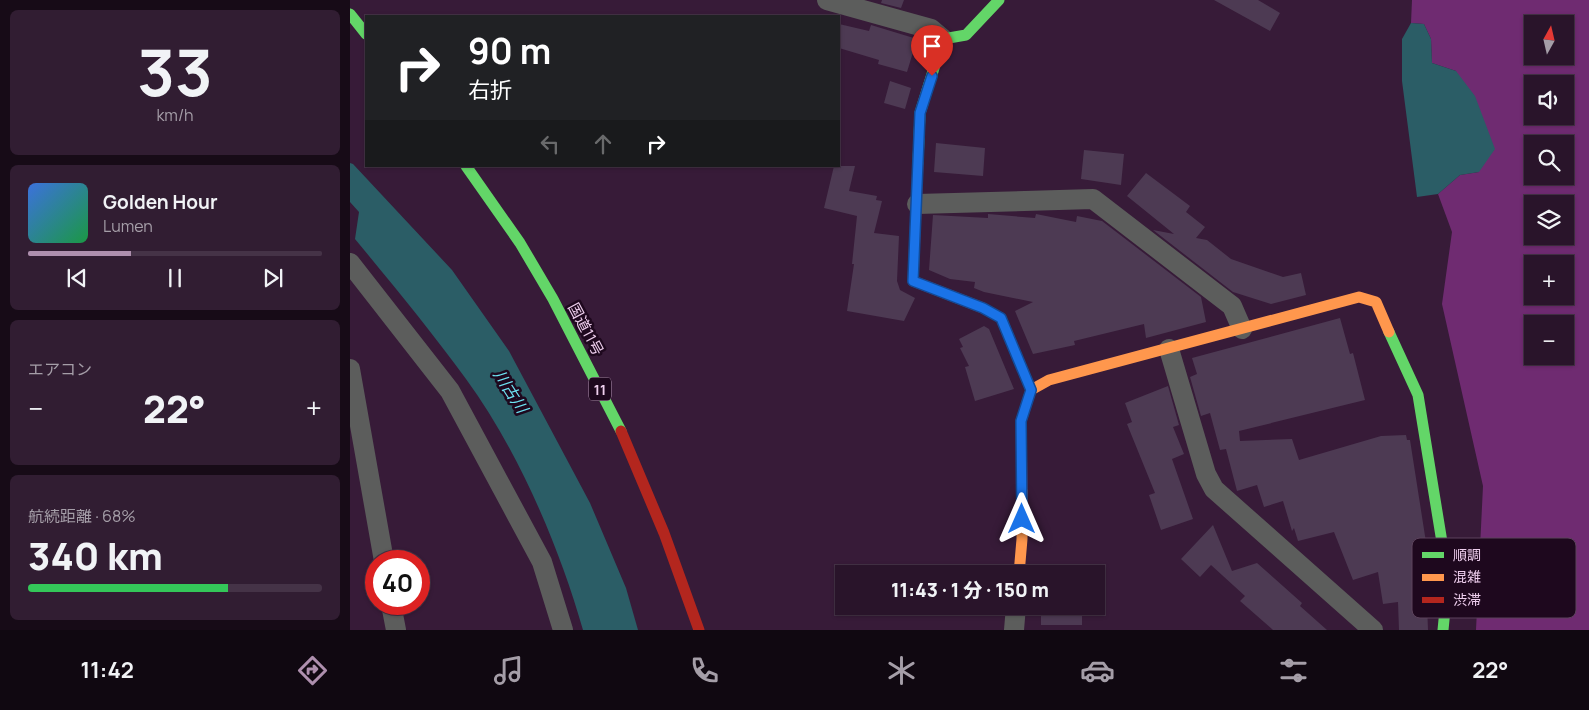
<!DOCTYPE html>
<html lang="ja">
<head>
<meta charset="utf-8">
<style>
  body { margin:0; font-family:Manrope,"Noto Sans JP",sans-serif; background:#311d32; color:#f1f3f6; height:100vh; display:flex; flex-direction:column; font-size:19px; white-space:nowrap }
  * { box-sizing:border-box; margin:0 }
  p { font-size:16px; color:#a59ea8 }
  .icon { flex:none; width:28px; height:28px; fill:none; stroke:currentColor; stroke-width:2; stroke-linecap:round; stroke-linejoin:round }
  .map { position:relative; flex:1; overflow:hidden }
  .drawer { display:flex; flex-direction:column; gap:10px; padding:10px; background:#170b17; width:350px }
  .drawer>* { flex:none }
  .hud { position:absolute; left:15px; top:15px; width:475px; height:152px; border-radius:0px; box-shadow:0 1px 4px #0004,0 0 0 1px #453347; background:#202124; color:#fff; overflow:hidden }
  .needle { width:32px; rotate:8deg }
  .buttons { position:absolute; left:1174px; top:15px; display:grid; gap:10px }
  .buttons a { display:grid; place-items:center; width:50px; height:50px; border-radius:0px; background:#29142a; box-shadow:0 1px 4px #0004,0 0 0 1px #453347; font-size:25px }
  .speed { position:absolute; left:15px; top:550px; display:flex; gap:10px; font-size:25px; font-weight:700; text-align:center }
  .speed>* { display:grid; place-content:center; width:65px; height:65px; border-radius:50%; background:#29142a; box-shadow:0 1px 4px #0004,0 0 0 1px #453347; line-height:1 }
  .speed .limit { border:8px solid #d22; background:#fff; color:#111 }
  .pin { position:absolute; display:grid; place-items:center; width:42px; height:42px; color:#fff; margin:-51px -21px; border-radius:50% 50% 50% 0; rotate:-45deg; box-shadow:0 0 5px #0007 }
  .pin .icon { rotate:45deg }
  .me { position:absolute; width:55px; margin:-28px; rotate:0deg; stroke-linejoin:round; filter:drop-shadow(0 0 4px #0008) }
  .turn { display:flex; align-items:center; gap:18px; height:105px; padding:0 20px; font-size:22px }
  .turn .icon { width:65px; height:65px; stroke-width:2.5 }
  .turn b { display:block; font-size:35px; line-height:42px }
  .lanes { display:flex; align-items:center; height:48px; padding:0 20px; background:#0003; justify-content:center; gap:25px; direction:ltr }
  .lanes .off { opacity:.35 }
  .big { font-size:38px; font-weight:800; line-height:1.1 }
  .drawer .card { flex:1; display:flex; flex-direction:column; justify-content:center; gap:8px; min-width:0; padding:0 18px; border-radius:8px; background:#311d32 }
  .drawer .dial { align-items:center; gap:0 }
  .dial b { font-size:65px; line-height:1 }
  .song { display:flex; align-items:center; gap:15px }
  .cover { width:60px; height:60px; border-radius:8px; background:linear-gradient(135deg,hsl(220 70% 55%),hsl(140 70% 35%)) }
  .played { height:5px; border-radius:2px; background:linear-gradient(90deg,#ae8fae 35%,#453347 35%) }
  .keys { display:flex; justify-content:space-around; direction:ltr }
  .heat { display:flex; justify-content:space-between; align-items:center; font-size:28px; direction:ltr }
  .charge { height:8px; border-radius:4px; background:linear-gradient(90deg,#34c759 68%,#453347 0) }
  .trip { position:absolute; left:485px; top:565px; width:270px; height:50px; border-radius:0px; background:#29142a; box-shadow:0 1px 4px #0004,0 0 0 1px #453347; font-weight:800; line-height:50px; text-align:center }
  .dock { display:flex; height:80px; justify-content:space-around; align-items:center; background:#100811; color:#a59ea8 }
  .dock .icon { width:35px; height:35px }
  .dock .on { color:#ae8fae }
  .dock b { font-size:22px; color:#f1f3f6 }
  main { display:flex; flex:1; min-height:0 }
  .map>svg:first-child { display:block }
  .green { fill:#6f2b71; fill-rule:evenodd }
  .water { fill:#2b5d66 }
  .building { fill:#4d3a53 }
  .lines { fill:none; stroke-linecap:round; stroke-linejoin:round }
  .street { stroke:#5c5d5c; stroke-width:20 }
  .fast { stroke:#63d668; stroke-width:11 }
  .slow { stroke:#ff974d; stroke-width:11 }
  .jam { stroke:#b3261e; stroke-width:11 }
  .route-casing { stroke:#114b97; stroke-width:12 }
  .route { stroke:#1a73e8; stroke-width:9 }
  .labels { text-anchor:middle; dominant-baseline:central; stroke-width:5; stroke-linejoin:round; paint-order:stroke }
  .shield { fill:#1e081e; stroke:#b093af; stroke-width:1 }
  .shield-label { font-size:14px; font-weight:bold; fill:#eeceed }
  .street-label { font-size:15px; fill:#eeceed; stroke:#1e081e }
  .water-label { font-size:16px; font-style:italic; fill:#6ee5f4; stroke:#1e081e }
  .key { fill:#1e081e; stroke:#5c435c; stroke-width:1 }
  .key-label { font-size:14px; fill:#eeceed }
</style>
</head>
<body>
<main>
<section class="drawer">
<div class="card dial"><b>33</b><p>km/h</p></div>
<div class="card">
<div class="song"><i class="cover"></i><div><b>Golden Hour</b><p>Lumen</p></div></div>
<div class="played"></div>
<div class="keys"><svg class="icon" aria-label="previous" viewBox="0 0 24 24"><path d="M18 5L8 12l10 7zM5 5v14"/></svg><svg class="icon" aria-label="pause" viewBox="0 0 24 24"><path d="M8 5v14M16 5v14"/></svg><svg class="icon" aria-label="next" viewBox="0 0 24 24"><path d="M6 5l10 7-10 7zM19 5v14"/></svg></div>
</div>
<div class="card"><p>エアコン</p>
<div class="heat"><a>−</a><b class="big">22°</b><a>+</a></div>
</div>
<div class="card"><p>航続距離 · 68%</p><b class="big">340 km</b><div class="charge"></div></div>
</section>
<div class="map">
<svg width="1239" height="630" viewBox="0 0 1239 630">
  <rect width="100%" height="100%" fill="#371b38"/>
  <path class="green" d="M 1062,0 L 1239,0 L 1239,630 L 1126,630 L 1133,486 L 1092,304 L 1102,232 L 1088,194 L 1110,175 L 1129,172 L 1106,71 L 1082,63 L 1081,39 L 1074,24 L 1061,23 ZM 1182,24 L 1215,24 L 1215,56 L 1182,56 ZM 1182,84 L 1215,84 L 1215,116 L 1182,116 ZM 1182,144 L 1215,144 L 1215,176 L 1182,176 ZM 1182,204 L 1215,204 L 1215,236 L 1182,236 ZM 1182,264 L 1215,264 L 1215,296 L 1182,296 ZM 1182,324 L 1215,324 L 1215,356 L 1182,356 Z"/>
  <path class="water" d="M 1061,23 L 1074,24 L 1081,39 L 1082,63 L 1106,71 L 1125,96 L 1145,149 L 1129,172 L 1110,175 L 1088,194 L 1067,197 L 1052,81 L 1052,39 Z
    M 0,163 L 3,164 L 102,270 L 159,351 L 240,503 L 276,588 L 288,630 L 233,630 C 209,546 168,450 116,379 C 81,331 43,285 5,239 L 9,212 L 0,202 Z"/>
  <path class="building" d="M 532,0 L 554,0 L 551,8 L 531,3 Z
    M 864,0 L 908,0 L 930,13 L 920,31 Z
    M 489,24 L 519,31 L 521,25 L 567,39 L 557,72 L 528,64 L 529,60 L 489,48 Z
    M 540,81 L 561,88 L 555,109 L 534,103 Z
    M 586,143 L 635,148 L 633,176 L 584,172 Z
    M 734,150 L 774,154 L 771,185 L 731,179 Z
    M 484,166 L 505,166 L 499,191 L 527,196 L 526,200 L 532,201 L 524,233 L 549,236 L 547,281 L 550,290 L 565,298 L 554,321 L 497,311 L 504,264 L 502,264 L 507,216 L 474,208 Z
    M 796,173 L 840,206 L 836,212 L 855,227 L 846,238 L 857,240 L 881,259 L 933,277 L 951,273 L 956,295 L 921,304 L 883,292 L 803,230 L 824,234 L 777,196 Z
    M 638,214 L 685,218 L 686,214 L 726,222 L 727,216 L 752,221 L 851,297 L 856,322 L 796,338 L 794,324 L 724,341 L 725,345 L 683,354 L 665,311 L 683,302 L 634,292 L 624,288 L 625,282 L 600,279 L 579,270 L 583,215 L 638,218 Z
    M 990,318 L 1000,354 L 1003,353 L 1015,400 L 889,431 L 890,441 L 942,439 L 949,460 L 1031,436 L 1056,435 L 1057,440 L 1060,440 L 1078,555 L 1080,577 L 1076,577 L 1078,630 L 1049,630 L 1048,602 L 1033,604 L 1028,572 L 1003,580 L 984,532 L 948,541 L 944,528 L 942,531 L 933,501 L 914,507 L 907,485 L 887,491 L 876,449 L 870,450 L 860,413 L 851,416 L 840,377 L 847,374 L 842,358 Z
    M 634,326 L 639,329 L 664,389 L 625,401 L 615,367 L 619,366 L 610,348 L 613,347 L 609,339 Z
    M 818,386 L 829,425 L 823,427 L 834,454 L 822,459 L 843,519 L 811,530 L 799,495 L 805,493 L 777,424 L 782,422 L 775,403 Z
    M 863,525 L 882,571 L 907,563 L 952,603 L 950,606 L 977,630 L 923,630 L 890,601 L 895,596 L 861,565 L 850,577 L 831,559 Z
    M 691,606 L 732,606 L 732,625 L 691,625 Z"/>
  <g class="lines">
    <path class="street" d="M 477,0 L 581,29 L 593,39
      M 567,204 L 743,199 L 882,306 L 892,329
      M 0,263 L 100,391 L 192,562 L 213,630
      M 819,349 L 856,474 L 864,489 L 1023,630
      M 0,369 L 34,561
      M 41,604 L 46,630
      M 664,630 L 666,606"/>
    <path class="fast" d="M 0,14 L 16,34
      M 568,163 L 570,113 L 593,39 L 616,35 L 649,0
      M 116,166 L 170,243 L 203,299 L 271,431
      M 1039,332 L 1068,395 L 1098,579 L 1093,630"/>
    <path class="slow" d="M 681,390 L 699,380 L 1009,297 L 1026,302 L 1039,332
      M 669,574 L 672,539 L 672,491"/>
    <path class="jam" d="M 568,163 L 563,281 L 633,308 L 651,318 L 681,390 L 671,421 L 672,491
      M 271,431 L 314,533 L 349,630"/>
  </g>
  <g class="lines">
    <defs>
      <path id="route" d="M 582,76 L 570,113 L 563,281 L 633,308 L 651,318 L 681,390 L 671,421 L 672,519"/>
    </defs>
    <use href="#route" class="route-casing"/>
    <use href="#route" class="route"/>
  </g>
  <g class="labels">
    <rect class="shield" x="239" y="377.5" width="22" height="23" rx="4"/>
    <g class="shield-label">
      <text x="250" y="389">11</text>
    </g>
    <g class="street-label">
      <text transform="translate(236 329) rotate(62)">国道11号</text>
    </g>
    <g class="water-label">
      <text transform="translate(161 391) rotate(57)">川古川</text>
    </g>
  </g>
  <rect x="1062" y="538" width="164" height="80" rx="8" class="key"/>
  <rect x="1072" y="552" width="22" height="6" fill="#63d668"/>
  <rect x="1072" y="574" width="22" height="7" fill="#ff974d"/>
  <rect x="1072" y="597" width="22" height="6" fill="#b3261e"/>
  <g class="key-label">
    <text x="1103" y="560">順調</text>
    <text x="1103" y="582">混雑</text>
    <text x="1103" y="605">渋滞</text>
  </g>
</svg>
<div class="buttons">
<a><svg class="needle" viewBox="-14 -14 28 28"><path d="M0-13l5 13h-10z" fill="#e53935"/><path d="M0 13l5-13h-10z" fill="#a59ea8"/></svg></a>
<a><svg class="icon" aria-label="sound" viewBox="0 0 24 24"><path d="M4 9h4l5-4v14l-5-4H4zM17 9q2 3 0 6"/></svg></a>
<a><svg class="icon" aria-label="search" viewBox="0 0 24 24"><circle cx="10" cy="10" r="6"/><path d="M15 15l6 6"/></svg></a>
<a><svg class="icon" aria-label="layers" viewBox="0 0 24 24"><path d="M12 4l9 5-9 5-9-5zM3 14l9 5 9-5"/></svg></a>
<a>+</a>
<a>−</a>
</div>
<div class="speed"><div class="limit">40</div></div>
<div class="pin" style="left:582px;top:76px;background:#d93025"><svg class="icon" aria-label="arrive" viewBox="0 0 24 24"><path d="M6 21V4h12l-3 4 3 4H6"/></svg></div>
<svg class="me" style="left:672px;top:519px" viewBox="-20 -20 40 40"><path d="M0-17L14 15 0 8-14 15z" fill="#1a73e8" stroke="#fff" stroke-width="4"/></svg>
<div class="trip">11:43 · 1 分 · 150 m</div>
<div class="hud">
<div class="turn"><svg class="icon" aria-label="right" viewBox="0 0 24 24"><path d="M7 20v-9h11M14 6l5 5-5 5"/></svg><div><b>90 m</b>右折</div></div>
<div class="lanes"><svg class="icon off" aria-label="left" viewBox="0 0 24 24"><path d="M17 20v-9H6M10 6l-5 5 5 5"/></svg><svg class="icon off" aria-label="ahead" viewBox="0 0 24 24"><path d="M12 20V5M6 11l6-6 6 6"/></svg><svg class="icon" aria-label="right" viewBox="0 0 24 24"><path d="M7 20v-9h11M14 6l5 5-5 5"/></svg></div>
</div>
</div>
</main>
<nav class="dock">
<b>11:42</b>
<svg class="icon on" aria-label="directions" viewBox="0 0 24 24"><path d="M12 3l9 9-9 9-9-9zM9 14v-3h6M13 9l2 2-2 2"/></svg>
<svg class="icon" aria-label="music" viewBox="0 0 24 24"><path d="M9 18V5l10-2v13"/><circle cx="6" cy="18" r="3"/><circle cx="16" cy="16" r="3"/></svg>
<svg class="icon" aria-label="phone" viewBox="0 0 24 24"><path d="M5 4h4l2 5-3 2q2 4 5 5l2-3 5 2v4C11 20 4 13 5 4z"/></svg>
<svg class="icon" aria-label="climate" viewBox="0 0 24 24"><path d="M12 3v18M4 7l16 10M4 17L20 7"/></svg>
<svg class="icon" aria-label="car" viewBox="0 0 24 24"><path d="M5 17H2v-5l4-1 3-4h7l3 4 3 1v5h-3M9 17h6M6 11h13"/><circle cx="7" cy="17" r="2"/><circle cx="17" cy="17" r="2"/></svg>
<svg class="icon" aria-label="filters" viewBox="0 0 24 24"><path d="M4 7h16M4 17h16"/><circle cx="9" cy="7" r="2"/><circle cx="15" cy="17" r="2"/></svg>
<b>22°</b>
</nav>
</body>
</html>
